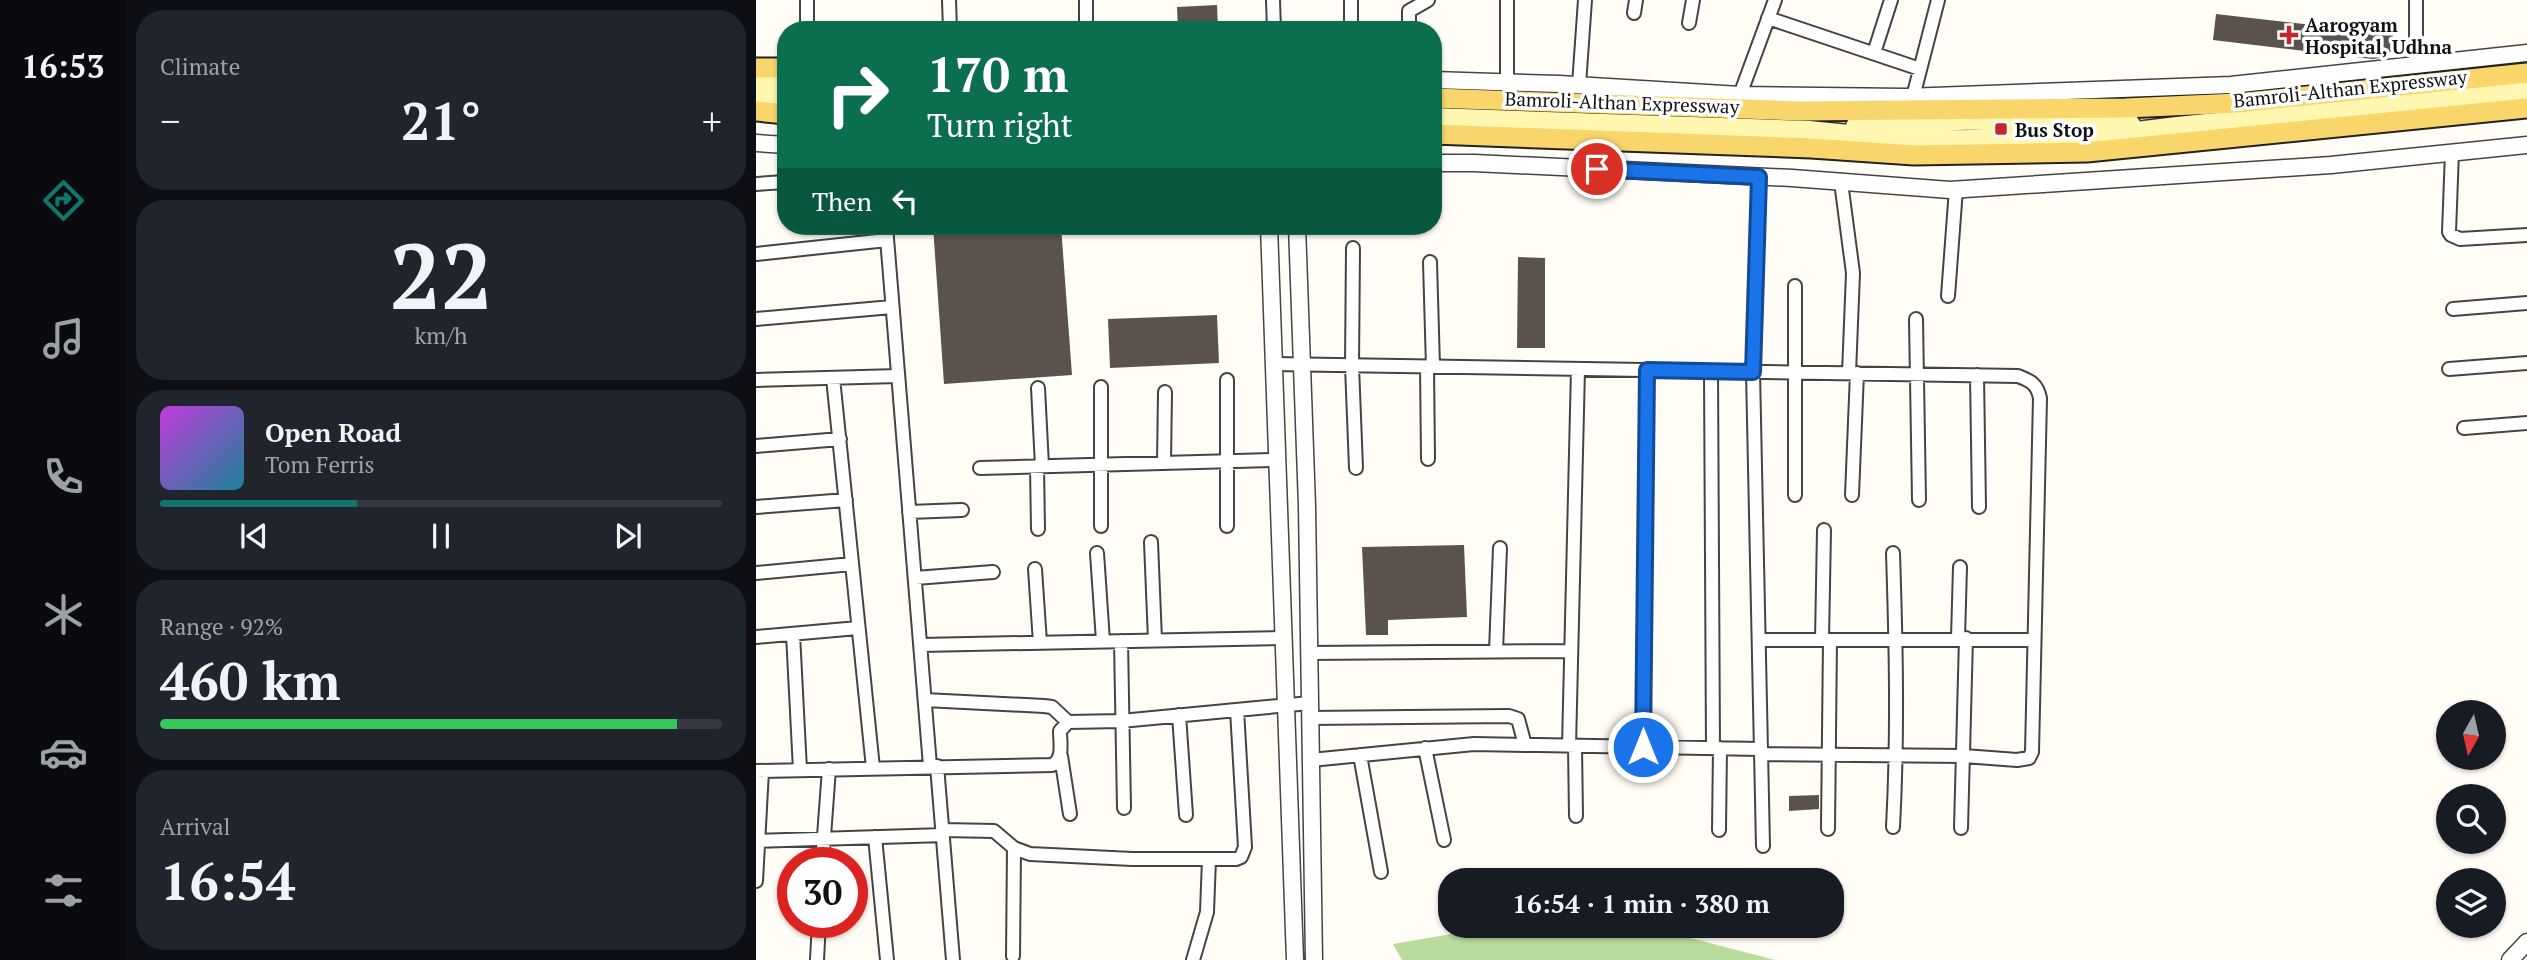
<!DOCTYPE html>
<html lang="en">
<head>
<meta charset="utf-8">
<style>
  body { margin:0; font-family:"PT Serif",serif; background:#20242c; color:#f1f3f6; height:100vh; display:flex; flex-direction:column; font-size:26px; white-space:nowrap }
  * { box-sizing:border-box; margin:0 }
  p { font-size:23px; color:#9ea1a6 }
  .icon { flex:none; width:38px; height:38px; fill:none; stroke:currentColor; stroke-width:2; stroke-linecap:round; stroke-linejoin:round }
  .map { position:relative; flex:1; overflow:hidden }
  .drawer { display:flex; flex-direction:column; gap:10px; padding:10px; background:#0d0f14; width:630px }
  .drawer>* { flex:none }
  .hud { position:absolute; left:21px; top:21px; width:665px; height:214px; border-radius:28px; box-shadow:0 2px 5px #0004; background:#0b6e4f; color:#fff; overflow:hidden }
  .needle { width:46px; rotate:188deg }
  .controls { position:absolute; left:1680px; top:700px; display:grid; gap:14px }
  .controls a { display:grid; place-items:center; width:70px; height:70px; border-radius:50%; background:#171b24; box-shadow:0 2px 5px #0004; font-size:35px }
  .speed { position:absolute; left:21px; top:847px; display:flex; gap:14px; font-size:35px; font-weight:700; text-align:center }
  .speed>* { display:grid; place-content:center; width:91px; height:91px; border-radius:50%; background:#171b24; box-shadow:0 2px 5px #0004; line-height:1 }
  .speed .limit { border:10px solid #d22; background:#fff; color:#111 }
  .pin { position:absolute; display:grid; place-items:center; width:60px; height:60px; color:#fff; margin:-30px; border:4px solid #fff; border-radius:50%; box-shadow:0 2px 7px #0007 }
  .me { position:absolute; width:77px; margin:-38px; rotate:0deg; stroke-linejoin:round; filter:drop-shadow(0 0 5px #0008) }
  .turn { display:flex; align-items:center; gap:24px; height:147px; padding:0 35px; font-size:32px }
  .turn .icon { width:91px; height:91px; stroke-width:2.5 }
  .turn b { display:block; font-size:49px; line-height:60px }
  .then { display:flex; align-items:center; height:66px; padding:0 35px; background:#0003; gap:14px; font-size:26px }
  .big { font-size:52px; font-weight:800; line-height:1.1 }
  .drawer .card { flex:1; display:flex; flex-direction:column; justify-content:center; gap:10px; min-width:0; padding:0 24px; border-radius:28px; background:#20242c }
  .drawer .dial { align-items:center; gap:0 }
  .dial b { font-size:91px; line-height:1 }
  .song { display:flex; align-items:center; gap:21px }
  .cover { width:84px; height:84px; border-radius:10px; background:linear-gradient(135deg,hsl(290 70% 55%),hsl(190 70% 35%)) }
  .played { height:7px; border-radius:4px; background:linear-gradient(90deg,#0f766e 35%,#363941 35%) }
  .keys { display:flex; justify-content:space-around; direction:ltr }
  .heat { display:flex; justify-content:space-between; align-items:center; font-size:38px; direction:ltr }
  .charge { height:10px; border-radius:5px; background:linear-gradient(90deg,#34c759 92%,#363941 0) }
  .trip { position:absolute; left:682px; top:868px; width:406px; height:70px; border-radius:28px; background:#171b24; box-shadow:0 2px 5px #0004; font-weight:800; line-height:70px; text-align:center }
  main { display:flex; flex:1; min-height:0 }
  .dock { display:flex; flex-direction:column; width:126px; justify-content:space-around; align-items:center; background:#090b0e; color:#9ea1a6 }
  .dock .icon { width:49px; height:49px }
  .dock .selected { color:#0f766e }
  .dock b { font-size:32px; color:#f1f3f6 }
  .map>svg:first-child { display:block }
  .forest { fill:#b9dc9c }
  .building { fill:#5a524d }
  .lines { fill:none; stroke-linecap:round; stroke-linejoin:round }
  .minor-casing { stroke:#444; stroke-width:16 }
  .tertiary-casing { stroke:#444; stroke-width:19 }
  .secondary-casing { stroke:#333; stroke-width:21 }
  .primary-casing { stroke:#222; stroke-width:23 }
  .minor { stroke:#fff; stroke-width:12 }
  .tertiary { stroke:#fff; stroke-width:16 }
  .secondary { stroke:#fff6b0; stroke-width:18 }
  .primary { stroke:#f9d66b; stroke-width:19 }
  .route-casing { stroke:#114b97; stroke-width:18 }
  .route { stroke:#1a73e8; stroke-width:12 }
  .poi-dot { fill:#c4262e; stroke:#fff; stroke-width:2.5 }
  .labels { text-anchor:middle; dominant-baseline:central; stroke-width:7; stroke-linejoin:round; paint-order:stroke }
  .poi-label { font-size:19px; font-weight:bold; fill:#111; stroke:#fff; text-anchor:start }
  .street-label { font-size:19px; fill:#111; stroke:#fff }
</style>
</head>
<body>
<main>
<nav class="dock">
<b>16:53</b>
<svg class="icon selected" aria-label="directions" viewBox="0 0 24 24"><path d="M12 3l9 9-9 9-9-9zM9 14v-3h6M13 9l2 2-2 2"/></svg>
<svg class="icon" aria-label="music" viewBox="0 0 24 24"><path d="M9 18V5l10-2v13"/><circle cx="6" cy="18" r="3"/><circle cx="16" cy="16" r="3"/></svg>
<svg class="icon" aria-label="phone" viewBox="0 0 24 24"><path d="M5 4h4l2 5-3 2q2 4 5 5l2-3 5 2v4C11 20 4 13 5 4z"/></svg>
<svg class="icon" aria-label="climate" viewBox="0 0 24 24"><path d="M12 3v18M4 7l16 10M4 17L20 7"/></svg>
<svg class="icon" aria-label="car" viewBox="0 0 24 24"><path d="M5 17H2v-5l4-1 3-4h7l3 4 3 1v5h-3M9 17h6M6 11h13"/><circle cx="7" cy="17" r="2"/><circle cx="17" cy="17" r="2"/></svg>
<svg class="icon" aria-label="filters" viewBox="0 0 24 24"><path d="M4 7h16M4 17h16"/><circle cx="9" cy="7" r="2"/><circle cx="15" cy="17" r="2"/></svg>
</nav>
<section class="drawer">
<div class="card"><p>Climate</p>
<div class="heat"><a>−</a><b class="big">21°</b><a>+</a></div>
</div>
<div class="card dial"><b>22</b><p>km/h</p></div>
<div class="card">
<div class="song"><i class="cover"></i><div><b>Open Road</b><p>Tom Ferris</p></div></div>
<div class="played"></div>
<div class="keys"><svg class="icon" aria-label="previous" viewBox="0 0 24 24"><path d="M18 5L8 12l10 7zM5 5v14"/></svg><svg class="icon" aria-label="pause" viewBox="0 0 24 24"><path d="M8 5v14M16 5v14"/></svg><svg class="icon" aria-label="next" viewBox="0 0 24 24"><path d="M6 5l10 7-10 7zM19 5v14"/></svg></div>
</div>
<div class="card"><p>Range · 92%</p><b class="big">460 km</b><div class="charge"></div></div>
<div class="card"><p>Arrival</p><b class="big">16:54</b></div>
</section>
<div class="map">
<svg width="1771" height="960" viewBox="0 0 1771 960">
  <rect width="100%" height="100%" fill="#fffdf5"/>
  <path class="forest" d="M 742,926 L 852,926 L 915,933 L 1019,960 L 646,960 L 637,944 Z"/>
  <path class="building" d="M 461,5 L 462,30 L 422,30 L 421,7 Z
    M 1460,14 L 1637,34 L 1636,51 L 1625,58 L 1616,59 L 1457,40 Z
    M 177,226 L 305,226 L 316,375 L 188,384 Z
    M 762,257 L 789,258 L 789,348 L 761,348 Z
    M 461,315 L 463,363 L 354,368 L 352,319 Z
    M 708,545 L 711,617 L 632,620 L 632,635 L 610,635 L 606,547 Z
    M 1063,795 L 1063,809 L 1033,811 L 1033,796 Z"/>
  <g class="lines">
    <defs>
      <path id="minor" d="M 193,0 L 194,30
        M 330,0 L 330,30
        M 517,0 L 518,30
        M 751,0 L 751,83
        M 1660,0 L 1660,66
        M 878,13 L 880,0
        M 1012,18 L 1164,69
        M 933,23 L 937,0
        M 51,30 L 51,0
        M 595,30 L 595,0
        M 653,30 L 653,11 L 672,0
        M 1118,53 L 1135,0
        M 823,85 L 829,0
        M 984,95 L 1019,0
        M 1157,97 L 1182,0
        M 1696,152 L 1693,232 L 1695,235 L 1704,239 L 1771,235
        M 1003,177 L 997,372 L 1007,846
        M 1085,182 L 1097,273 L 1093,373
        M 0,184 L 30,182
        M 130,226 L 174,766
        M 597,248 L 596,366 L 600,468
        M 0,254 L 131,240
        M 674,262 L 677,367
        M 1192,296 L 1200,189
        M 1697,309 L 1771,303
        M 0,319 L 136,307
        M 1160,319 L 1163,500
        M 517,364 L 1262,376 C 1275,381 1281,384 1284,398 L 1276,752 L 1273,758 L 1261,760 L 1208,756 L 1005,754
        M 671,367 L 672,459
        M 1693,369 L 1771,363
        M 955,371 L 957,748
        M 1221,375 L 1223,507
        M 77,378 L 117,768
        M 0,380 L 142,376
        M 345,387 L 345,526
        M 282,388 L 286,466
        M 1708,428 L 1771,423
        M 0,446 L 84,439
        M 408,463 L 409,392
        M 281,466 L 282,529
        M 224,468 L 520,460
        M 1039,495 L 1039,286
        M 1096,495 L 1101,373
        M 0,507 L 90,500
        M 153,512 L 206,510
        M 471,526 L 471,380
        M 395,542 L 399,640
        M 341,553 L 347,641
        M 1137,553 C 1140,645 1142,735 1137,827
        M 279,569 L 284,643
        M 0,573 L 96,564
        M 159,578 L 237,572
        M 37,634 L 44,770
        M 0,637 L 102,628
        M 1202,638 L 1204,567
        M 1003,640 L 1278,640
        M 1066,640 L 1068,530
        M 365,641 L 368,808
        M 164,645 L 526,638
        M 740,651 L 744,548
        M 553,653 L 815,651
        M 169,700 L 288,706 L 296,707 L 312,722
        M 423,715 L 430,815
        M 554,718 L 753,716 L 762,719 L 769,745
        M 813,746 L 822,369
        M 819,746 L 820,816
        M 887,747 L 891,370
        M 669,748 L 688,840
        M 604,755 L 625,872
        M 305,756 L 314,814
        M 555,760 L 718,744 L 1005,749
        M 181,766 L 197,960
        M 0,771 L 296,765 C 308,759 304,744 304,731 L 312,722 L 365,721 L 554,703
        M 1205,828 L 1210,638
        M 1072,829 L 1074,640
        M 187,830 L 238,831 L 258,848 L 274,854 L 376,859 L 480,859 L 485,857 L 489,847 L 481,710
        M 963,830 L 964,748
        M 119,837 L 131,960
        M 2,841 L 187,835
        M 66,863 L 73,769
        M 0,881 L 6,771
        M 257,956 L 258,848
        M 61,960 L 63,922
        M 437,960 L 451,912 L 453,859"/>
      <path id="tertiary" d="M 677,80 L 803,84 L 984,95 L 1150,97 L 1475,85 L 1771,53
        M 0,143 L 30,145
        M 677,163 L 718,163 L 1036,178 L 1194,190 L 1575,165 L 1771,145
        M 513,226 L 539,960
        M 541,226 L 551,506 L 558,960
        M 1754,960 L 1771,942"/>
      <path id="secondary" d="M 0,84 L 30,81
        M 0,96 L 30,101
        M 677,117 L 1053,130 L 1153,140 L 1332,137 L 1421,126 L 1771,91
        M 1099,126 C 1190,119 1283,119 1375,124"/>
      <path id="primary" d="M 0,68 L 30,68
        M 677,98 L 1046,111 L 1369,108 L 1482,103 L 1771,73
        M 0,111 L 30,114
        M 677,134 L 1055,148 L 1158,155 L 1331,152 L 1771,108"/>
    </defs>
    <use href="#minor" class="minor-casing"/>
    <use href="#tertiary" class="tertiary-casing"/>
    <use href="#secondary" class="secondary-casing"/>
    <use href="#primary" class="primary-casing"/>
    <use href="#minor" class="minor"/>
    <use href="#tertiary" class="tertiary"/>
    <use href="#secondary" class="secondary"/>
    <use href="#primary" class="primary"/>
  </g>
  <g class="lines">
    <defs>
      <path id="route" d="M 841,169 L 1003,177 L 997,372 L 891,370 L 887,747"/>
    </defs>
    <use href="#route" class="route-casing"/>
    <use href="#route" class="route"/>
  </g>
  <g class="poi-dot">
    <path d="M1529.5 24.5h7v7h7v7h-7v7h-7v-7h-7v-7h7z"/>
    <rect x="1238" y="122" width="14" height="14" rx="3.5"/>
  </g>
  <g class="labels">
    <g class="poi-label">
      <text x="1549" y="24">Aarogyam<tspan x="1549" dy="22">Hospital, Udhna</tspan></text>
      <text x="1259" y="129">Bus Stop</text>
    </g>
    <g class="street-label">
      <text transform="translate(1594 88) rotate(-6)">Bamroli-Althan Expressway</text>
      <text transform="translate(866 102) rotate(2)">Bamroli-Althan Expressway</text>
    </g>
  </g>
</svg>
<div class="controls">
<a><svg class="needle" viewBox="-14 -14 28 28"><path d="M0-13l5 13h-10z" fill="#e53935"/><path d="M0 13l5-13h-10z" fill="#9ea1a6"/></svg></a>
<a><svg class="icon" aria-label="search" viewBox="0 0 24 24"><circle cx="10" cy="10" r="6"/><path d="M15 15l6 6"/></svg></a>
<a><svg class="icon" aria-label="layers" viewBox="0 0 24 24"><path d="M12 4l9 5-9 5-9-5zM3 14l9 5 9-5"/></svg></a>
</div>
<div class="speed"><div class="limit">30</div></div>
<div class="pin" style="left:841px;top:169px;background:#d93025"><svg class="icon" aria-label="arrive" viewBox="0 0 24 24"><path d="M6 21V4h12l-3 4 3 4H6"/></svg></div>
<svg class="me" style="left:887px;top:747px" viewBox="-20 -20 40 40"><circle r="17" fill="#1a73e8" stroke="#fff" stroke-width="3"/><path d="M0-11L8 9 0 5-8 9z" fill="#fff"/></svg>
<div class="trip">16:54 · 1 min · 380 m</div>
<div class="hud">
<div class="turn"><svg class="icon" aria-label="right" viewBox="0 0 24 24"><path d="M7 20v-9h11M14 6l5 5-5 5"/></svg><div><b>170 m</b>Turn right</div></div>
<div class="then">Then<svg class="icon" aria-label="left" viewBox="0 0 24 24"><path d="M17 20v-9H6M10 6l-5 5 5 5"/></svg></div>
</div>
</div>
</main>
</body>
</html>
